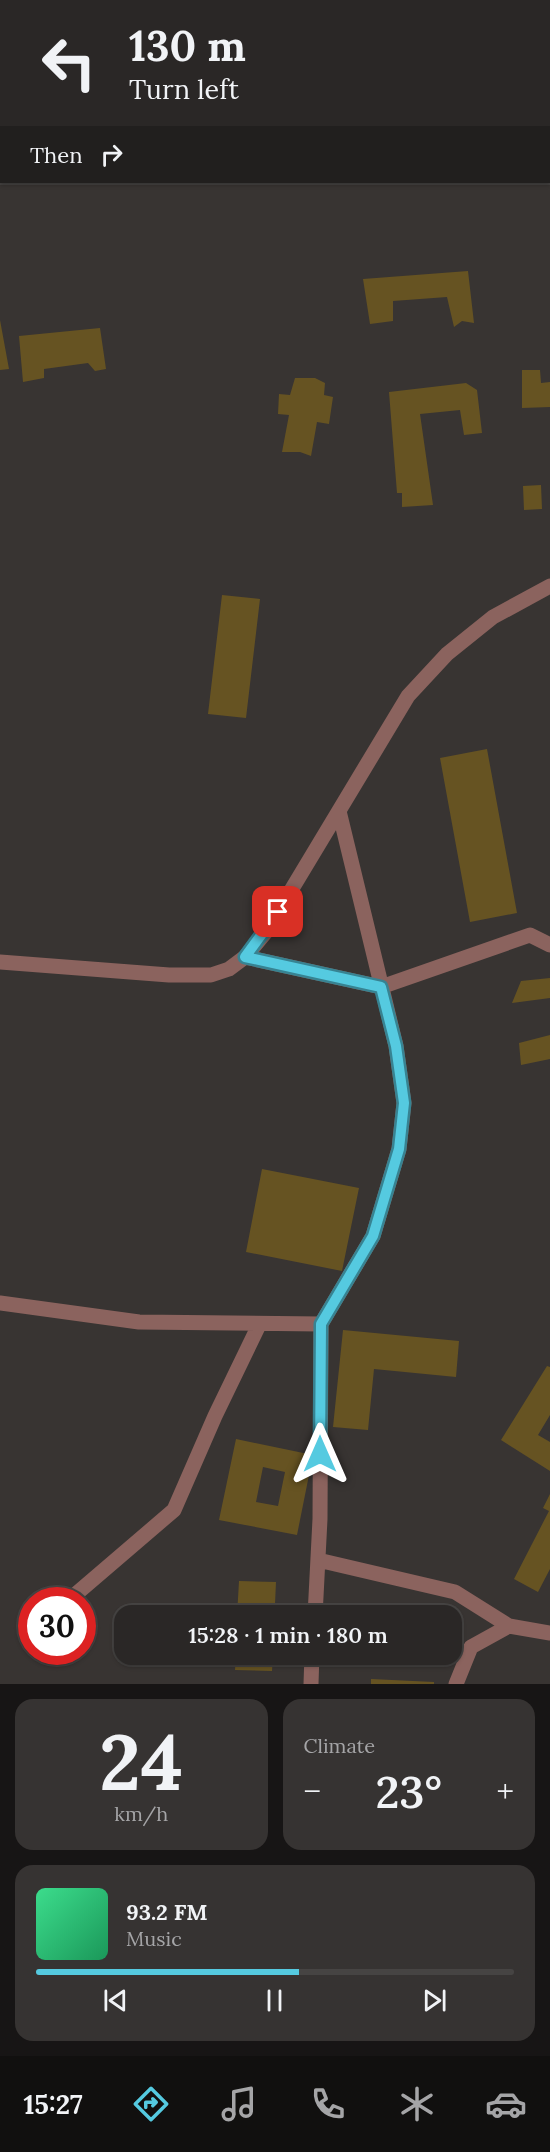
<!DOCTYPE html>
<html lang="en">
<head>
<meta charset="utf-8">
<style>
  body { margin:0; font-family:Lora,serif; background:#363332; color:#f1f3f6; height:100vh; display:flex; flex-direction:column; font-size:22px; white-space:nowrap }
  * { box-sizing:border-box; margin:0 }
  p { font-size:20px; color:#a5a5a7 }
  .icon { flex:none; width:33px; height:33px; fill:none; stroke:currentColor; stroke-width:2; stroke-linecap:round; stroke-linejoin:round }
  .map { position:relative; height:1684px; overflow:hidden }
  .sheet { display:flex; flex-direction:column; gap:15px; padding:15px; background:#171515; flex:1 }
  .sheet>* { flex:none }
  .banner { position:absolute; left:0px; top:0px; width:550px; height:183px; box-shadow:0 2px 4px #0004,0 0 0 2px #464443; background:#2a2726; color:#f1f3f6; overflow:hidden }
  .speed { position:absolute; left:18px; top:1587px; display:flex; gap:12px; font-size:30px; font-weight:700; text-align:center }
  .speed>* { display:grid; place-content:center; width:78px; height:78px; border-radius:50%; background:#2a2726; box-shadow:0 2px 4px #0004,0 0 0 2px #464443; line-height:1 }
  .speed .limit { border:9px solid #d22; background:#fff; color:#111 }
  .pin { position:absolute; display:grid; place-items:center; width:51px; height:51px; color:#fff; margin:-26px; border-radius:12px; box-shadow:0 3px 9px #0006 }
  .me { position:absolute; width:66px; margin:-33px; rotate:0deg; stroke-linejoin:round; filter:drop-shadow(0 0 4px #0008) }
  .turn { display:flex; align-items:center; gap:21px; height:126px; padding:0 30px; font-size:27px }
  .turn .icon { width:78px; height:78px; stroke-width:2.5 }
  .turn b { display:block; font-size:42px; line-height:51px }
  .then { display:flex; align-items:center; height:57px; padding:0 30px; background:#0003; gap:12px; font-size:22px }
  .big { font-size:45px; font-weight:600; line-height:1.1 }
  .sheet .tile { flex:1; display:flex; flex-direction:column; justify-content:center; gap:9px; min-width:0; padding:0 21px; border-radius:18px; background:#363332 }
  .sheet .dial { align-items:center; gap:0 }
  .dial b { font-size:78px; line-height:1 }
  .song { display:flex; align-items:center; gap:18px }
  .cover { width:72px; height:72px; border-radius:9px; background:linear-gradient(135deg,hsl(150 70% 55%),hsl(150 70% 35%)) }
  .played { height:6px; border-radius:3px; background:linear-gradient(90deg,#55cae0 55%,#464443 55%) }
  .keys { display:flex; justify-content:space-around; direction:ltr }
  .heat { display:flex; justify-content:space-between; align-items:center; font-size:33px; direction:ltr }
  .sheet .tiles { flex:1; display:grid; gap:15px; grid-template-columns:1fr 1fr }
  .tile:last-child { grid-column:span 2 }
  .trip { position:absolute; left:114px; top:1605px; width:348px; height:60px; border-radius:18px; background:#2a2726; box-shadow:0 2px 4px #0004,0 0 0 2px #464443; font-weight:600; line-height:60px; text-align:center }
  .menu { display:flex; height:96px; justify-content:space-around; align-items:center; background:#11100f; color:#a5a5a7 }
  .menu .icon { width:42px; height:42px }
  .menu .selected { color:#55cae0 }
  .menu b { font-size:27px; color:#f1f3f6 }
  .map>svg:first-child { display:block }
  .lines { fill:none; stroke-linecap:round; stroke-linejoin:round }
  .river { stroke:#7d8f34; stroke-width:45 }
  .building { fill:#665322; fill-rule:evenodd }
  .minor { stroke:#8b635e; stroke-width:15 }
  .route-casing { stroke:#378392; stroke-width:15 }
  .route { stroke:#55cae0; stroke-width:10 }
</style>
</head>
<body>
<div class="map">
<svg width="550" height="1684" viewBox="0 0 550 1684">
  <rect width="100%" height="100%" fill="#383432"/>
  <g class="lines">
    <path class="river" d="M 228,0 L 230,2
      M 549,10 L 550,10"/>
  </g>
  <path class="building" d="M 468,271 L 474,323 L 462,321 L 454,327 L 447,297 L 393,301 L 393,321 L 370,324 L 363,279 Z
    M 0,320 L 9,369 L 0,370 Z
    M 100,328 L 106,369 L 95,371 L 88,363 L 44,369 L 44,378 L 23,382 L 19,336 Z
    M 522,370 L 540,370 L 541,383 L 550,382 L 550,407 L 522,408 Z
    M 295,378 L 315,378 L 325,383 L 324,395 L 333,397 L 329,424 L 317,422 L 311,456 L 300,452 L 282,452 L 289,415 L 278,414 L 279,394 L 290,395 Z
    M 466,383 L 477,390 L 482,433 L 464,435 L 460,410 L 420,414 L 433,505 L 402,507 L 402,493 L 397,493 L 389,392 Z
    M 541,485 L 542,509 L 524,510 L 523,486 Z
    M 222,595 L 260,599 L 246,718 L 208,714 Z
    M 487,749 L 517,913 L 470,922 L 440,758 Z
    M 550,978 L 550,998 L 512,1003 L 521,981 Z
    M 550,1035 L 550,1059 L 521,1065 L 519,1043 Z
    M 262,1169 L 359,1188 L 342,1271 L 246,1252 Z
    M 343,1330 L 459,1341 L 456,1377 L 374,1369 L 368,1430 L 333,1427 Z
    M 547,1366 L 550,1367 L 550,1415 L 538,1435 L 550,1442 L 550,1471 L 501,1440 Z
    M 236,1439 L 313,1455 L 297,1535 L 219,1520 ZM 263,1467 L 285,1472 L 278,1506 L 256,1502 Z
    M 550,1494 L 550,1569 L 538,1592 L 514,1579 L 549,1511 L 543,1508 Z
    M 239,1581 L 276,1582 L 275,1604 L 285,1605 L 284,1616 L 237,1616 Z
    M 236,1654 L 273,1654 L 272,1671 L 235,1670 Z
    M 371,1679 L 434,1682 L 434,1684 L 371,1684 Z"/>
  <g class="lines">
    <path class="minor" d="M 245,957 L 381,987 L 530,935 L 550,945
      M 0,962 L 169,975 L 211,975 L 229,969 L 245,957 L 266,932 L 408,696 L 447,654 L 493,617 L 550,586
      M 0,1303 L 139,1322 L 321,1324
      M 318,1560 L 455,1592 L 509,1626 L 550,1633
      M 69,1600 L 174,1510 L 215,1416 L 259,1325
      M 315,1616 L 320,1519 L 321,1324 L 373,1236 L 399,1149 L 404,1103 L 396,1046 L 339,811
      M 311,1684 L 312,1654
      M 456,1684 L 471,1647 L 509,1626"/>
  </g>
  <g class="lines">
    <defs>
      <path id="route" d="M 278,912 L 245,957 L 381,987 L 396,1046 L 404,1103 L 399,1149 L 373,1236 L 321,1324 L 320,1454"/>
    </defs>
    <use href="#route" class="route-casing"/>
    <use href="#route" class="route"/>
  </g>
</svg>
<div class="speed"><div class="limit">30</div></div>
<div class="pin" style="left:278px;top:912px;background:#d93025"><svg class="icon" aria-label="arrive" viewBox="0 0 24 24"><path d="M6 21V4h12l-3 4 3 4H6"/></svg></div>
<svg class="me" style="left:320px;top:1454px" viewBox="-20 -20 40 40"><path d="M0-17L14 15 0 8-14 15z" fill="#55cae0" stroke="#fff" stroke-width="4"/></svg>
<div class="trip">15:28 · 1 min · 180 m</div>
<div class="banner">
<div class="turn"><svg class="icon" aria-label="left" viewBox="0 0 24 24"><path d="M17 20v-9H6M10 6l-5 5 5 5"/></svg><div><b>130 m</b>Turn left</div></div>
<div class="then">Then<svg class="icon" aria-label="right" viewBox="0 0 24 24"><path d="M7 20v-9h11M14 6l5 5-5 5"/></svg></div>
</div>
</div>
<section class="sheet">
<div class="tiles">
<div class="tile dial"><b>24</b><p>km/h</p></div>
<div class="tile"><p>Climate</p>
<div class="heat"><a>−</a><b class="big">23°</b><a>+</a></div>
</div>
<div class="tile">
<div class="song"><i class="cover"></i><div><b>93.2 FM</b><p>Music</p></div></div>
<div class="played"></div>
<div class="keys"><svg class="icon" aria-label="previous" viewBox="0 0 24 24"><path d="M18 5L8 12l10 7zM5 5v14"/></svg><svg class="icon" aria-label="pause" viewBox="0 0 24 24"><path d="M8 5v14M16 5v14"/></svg><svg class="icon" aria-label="next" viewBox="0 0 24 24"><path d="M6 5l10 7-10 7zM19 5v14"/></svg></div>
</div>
</div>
</section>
<nav class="menu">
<b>15:27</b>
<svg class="icon selected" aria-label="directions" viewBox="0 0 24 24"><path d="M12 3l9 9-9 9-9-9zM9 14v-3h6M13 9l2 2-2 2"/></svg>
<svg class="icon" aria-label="music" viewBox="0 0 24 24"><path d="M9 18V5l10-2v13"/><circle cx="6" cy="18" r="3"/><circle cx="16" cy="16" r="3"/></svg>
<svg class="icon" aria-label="phone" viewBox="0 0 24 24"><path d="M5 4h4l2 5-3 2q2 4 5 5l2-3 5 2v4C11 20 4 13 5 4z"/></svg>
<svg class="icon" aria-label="climate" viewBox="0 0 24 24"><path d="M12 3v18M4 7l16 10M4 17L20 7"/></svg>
<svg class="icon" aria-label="car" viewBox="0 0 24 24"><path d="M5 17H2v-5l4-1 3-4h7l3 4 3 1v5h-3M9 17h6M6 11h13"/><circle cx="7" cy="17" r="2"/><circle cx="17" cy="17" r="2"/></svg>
</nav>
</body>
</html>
